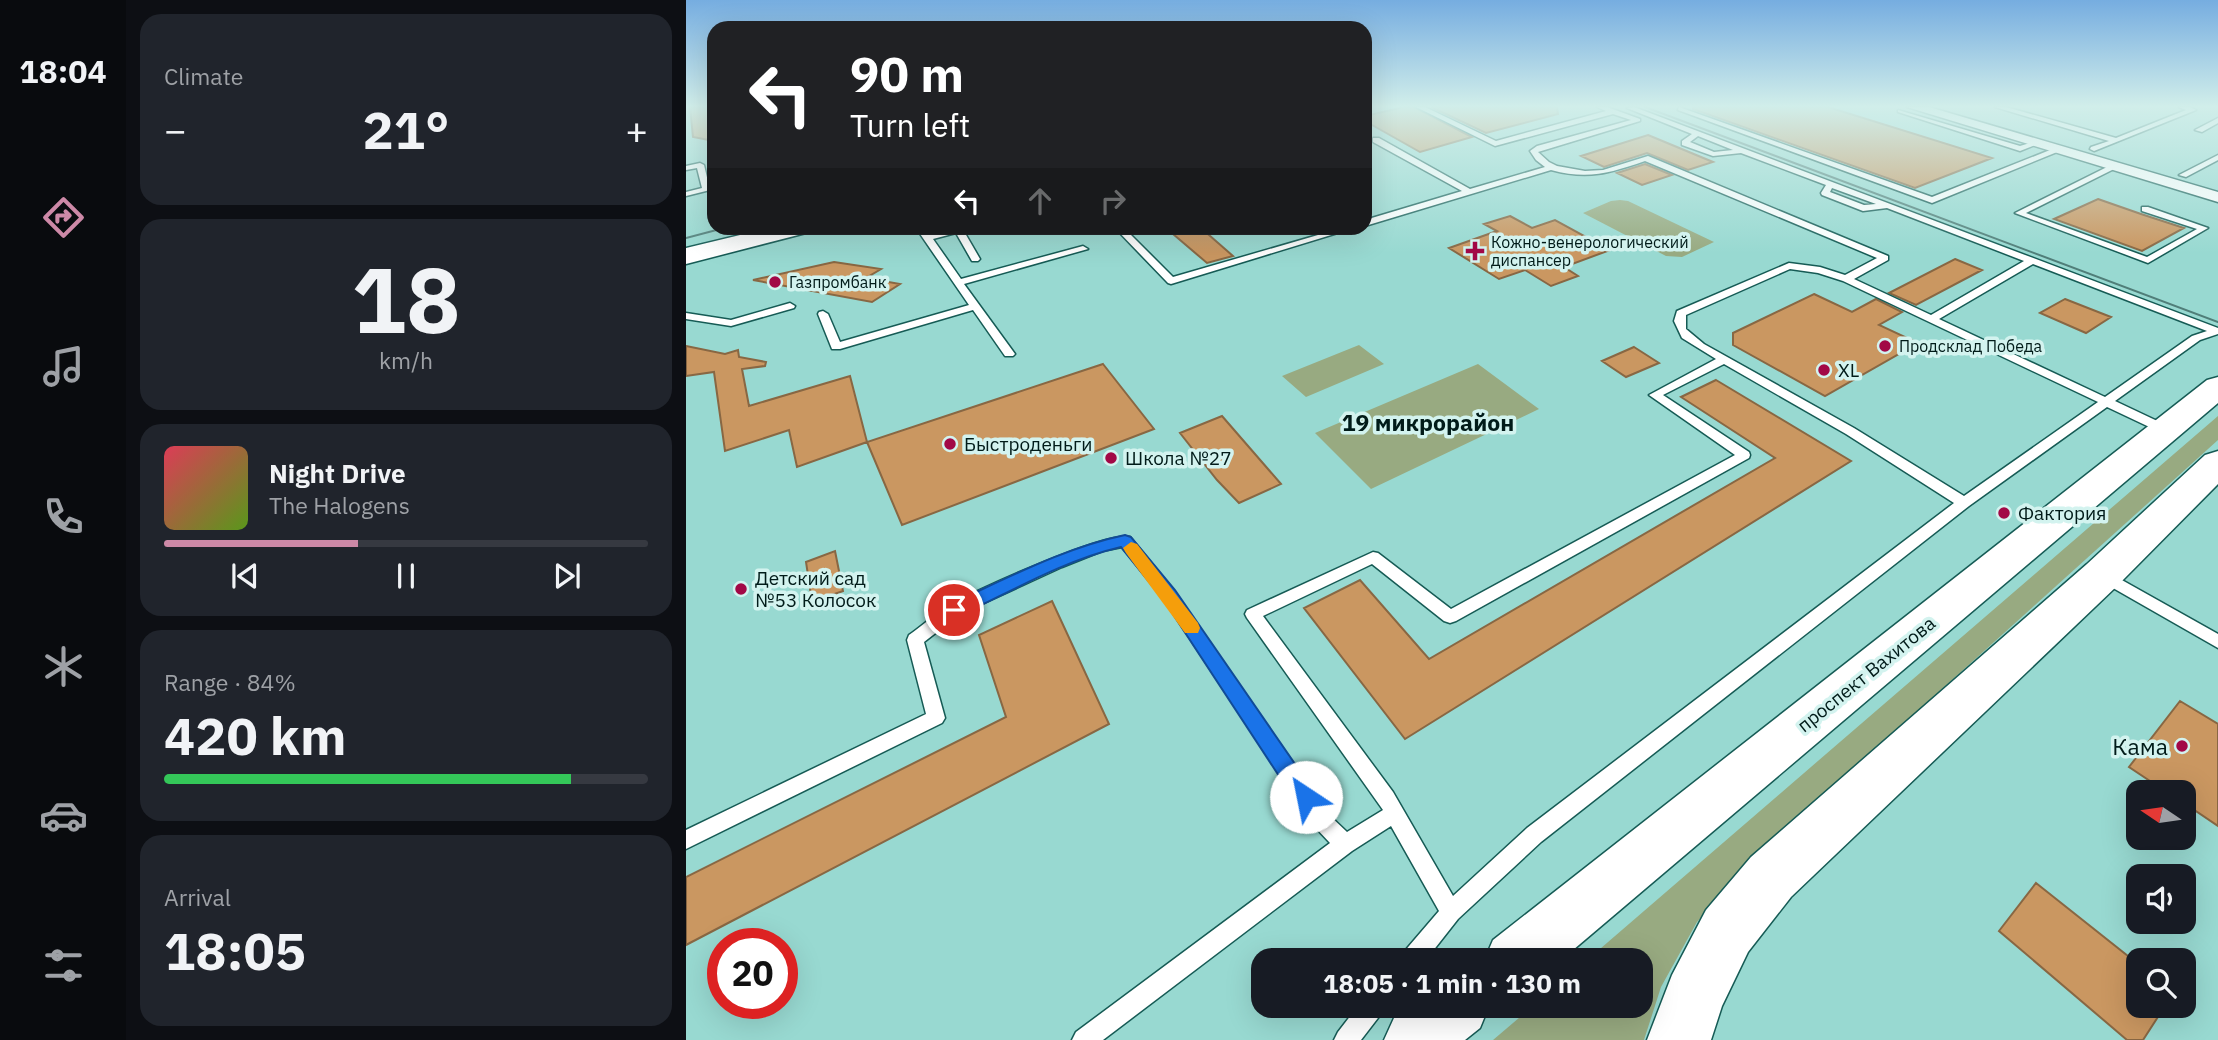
<!DOCTYPE html>
<html lang="en">
<head>
<meta charset="utf-8">
<style>
  body { margin:0; font-family:"IBM Plex Sans",sans-serif; background:#20242c; color:#f1f3f6; height:100vh; display:flex; flex-direction:column; font-size:26px; white-space:nowrap }
  * { box-sizing:border-box; margin:0 }
  p { font-size:23px; color:#9ea1a6 }
  .icon { flex:none; width:38px; height:38px; fill:none; stroke:currentColor; stroke-width:2; stroke-linecap:round; stroke-linejoin:round }
  .map { position:relative; flex:1; overflow:hidden }
  .panel { display:flex; flex-direction:column; gap:14px; padding:14px; background:#0d0f14; width:560px }
  .panel>* { flex:none }
  .hud { position:absolute; left:21px; top:21px; width:665px; height:214px; border-radius:21px; box-shadow:0 7px 28px #0002; background:#202124; color:#fff; overflow:hidden }
  .needle { width:46px; rotate:283deg }
  .buttons { position:absolute; left:1440px; top:780px; display:grid; gap:14px }
  .buttons a { display:grid; place-items:center; width:70px; height:70px; border-radius:14px; background:#171b24; box-shadow:0 7px 28px #0002; font-size:35px }
  .speed { position:absolute; left:21px; top:928px; display:flex; gap:14px; font-size:35px; font-weight:700; text-align:center }
  .speed>* { display:grid; place-content:center; width:91px; height:91px; border-radius:50%; background:#171b24; box-shadow:0 7px 28px #0002; line-height:1 }
  .speed .limit { border:10px solid #d22; background:#fff; color:#111 }
  .pin { position:absolute; display:grid; place-items:center; width:60px; height:60px; color:#fff; margin:-30px; border:4px solid #fff; border-radius:50%; box-shadow:0 2px 7px #0007 }
  .me { position:absolute; width:77px; margin:-38px; rotate:326deg; stroke-linejoin:round; filter:drop-shadow(0 0 5px #0008) }
  .turn { display:flex; align-items:center; gap:24px; height:147px; padding:0 28px; font-size:32px }
  .turn .icon { width:91px; height:91px; stroke-width:2.5 }
  .turn b { display:block; font-size:49px; line-height:60px }
  .lanes { display:flex; align-items:center; height:66px; padding:0 28px; background:#0003; justify-content:center; gap:35px; direction:ltr }
  .lanes .off { opacity:.35 }
  .big { font-size:52px; font-weight:700; line-height:1.1 }
  .panel .card { flex:1; display:flex; flex-direction:column; justify-content:center; gap:10px; min-width:0; padding:0 24px; border-radius:21px; background:#20242c }
  .panel .dial { align-items:center; gap:0 }
  .dial b { font-size:91px; line-height:1 }
  .song { display:flex; align-items:center; gap:21px }
  .cover { width:84px; height:84px; border-radius:10px; background:linear-gradient(135deg,hsl(350 70% 55%),hsl(90 70% 35%)) }
  .played { height:7px; border-radius:4px; background:linear-gradient(90deg,#cd89a7 40%,#363941 40%) }
  .keys { display:flex; justify-content:space-around; direction:ltr }
  .heat { display:flex; justify-content:space-between; align-items:center; font-size:38px; direction:ltr }
  .charge { height:10px; border-radius:5px; background:linear-gradient(90deg,#34c759 84%,#363941 0) }
  .trip { position:absolute; left:565px; top:948px; width:402px; height:70px; border-radius:21px; background:#171b24; box-shadow:0 7px 28px #0002; font-weight:700; line-height:70px; text-align:center }
  main { display:flex; flex:1; min-height:0 }
  .tabs { display:flex; flex-direction:column; width:126px; justify-content:space-around; align-items:center; background:#090b0e; color:#9ea1a6 }
  .tabs .icon { width:49px; height:49px }
  .tabs .current { color:#cd89a7 }
  .tabs b { font-size:32px; color:#f1f3f6 }
  .map>svg:first-child { display:block }
  .green { fill:#98aa81 }
  .building { fill:#ca9761; stroke:#886743; stroke-width:2 }
  .lines { fill:none; stroke-linecap:round; stroke-linejoin:round }
  .lane-casing { stroke:#165b55; stroke-width:3 }
  .street-casing { stroke:#165b55; stroke-width:3 }
  .secondary-casing { stroke:#165b55; stroke-width:3 }
  .lane { fill:#fff; fill-rule:evenodd }
  .street { fill:#fff; fill-rule:evenodd }
  .secondary { fill:#fff; fill-rule:evenodd }
  .tram { stroke:#507e79; stroke-width:2 }
  .route { fill:#1a73e8; stroke:#114b97; stroke-width:2 }
  .slow { fill:#f59e0b }
  .poi-dot { fill:#a20846; stroke:#d3f3ef; stroke-width:2.5 }
  .labels { text-anchor:middle; dominant-baseline:central; stroke-width:7; stroke-linejoin:round; paint-order:stroke }
  .far-poi-label { font-size:16px; fill:#011b19; stroke:#d3f3ef; text-anchor:start }
  .poi-label { font-size:19px; fill:#011b19; stroke:#d3f3ef; text-anchor:start }
  .street-label { font-size:19px; fill:#011b19; stroke:#d3f3ef }
  .quarter-label { font-size:23px; font-weight:bold; fill:#011b19; stroke:#d3f3ef }
  .near-poi-label { font-size:23px; fill:#011b19; stroke:#d3f3ef; text-anchor:end }
</style>
</head>
<body>
<main>
<nav class="tabs">
<b>18:04</b>
<svg class="icon current" aria-label="directions" viewBox="0 0 24 24"><path d="M12 3l9 9-9 9-9-9zM9 14v-3h6M13 9l2 2-2 2"/></svg>
<svg class="icon" aria-label="music" viewBox="0 0 24 24"><path d="M9 18V5l10-2v13"/><circle cx="6" cy="18" r="3"/><circle cx="16" cy="16" r="3"/></svg>
<svg class="icon" aria-label="phone" viewBox="0 0 24 24"><path d="M5 4h4l2 5-3 2q2 4 5 5l2-3 5 2v4C11 20 4 13 5 4z"/></svg>
<svg class="icon" aria-label="climate" viewBox="0 0 24 24"><path d="M12 3v18M4 7l16 10M4 17L20 7"/></svg>
<svg class="icon" aria-label="car" viewBox="0 0 24 24"><path d="M5 17H2v-5l4-1 3-4h7l3 4 3 1v5h-3M9 17h6M6 11h13"/><circle cx="7" cy="17" r="2"/><circle cx="17" cy="17" r="2"/></svg>
<svg class="icon" aria-label="filters" viewBox="0 0 24 24"><path d="M4 7h16M4 17h16"/><circle cx="9" cy="7" r="2"/><circle cx="15" cy="17" r="2"/></svg>
</nav>
<section class="panel">
<div class="card"><p>Climate</p>
<div class="heat"><a>−</a><b class="big">21°</b><a>+</a></div>
</div>
<div class="card dial"><b>18</b><p>km/h</p></div>
<div class="card">
<div class="song"><i class="cover"></i><div><b>Night Drive</b><p>The Halogens</p></div></div>
<div class="played"></div>
<div class="keys"><svg class="icon" aria-label="previous" viewBox="0 0 24 24"><path d="M18 5L8 12l10 7zM5 5v14"/></svg><svg class="icon" aria-label="pause" viewBox="0 0 24 24"><path d="M8 5v14M16 5v14"/></svg><svg class="icon" aria-label="next" viewBox="0 0 24 24"><path d="M6 5l10 7-10 7zM19 5v14"/></svg></div>
</div>
<div class="card"><p>Range · 84%</p><b class="big">420 km</b><div class="charge"></div></div>
<div class="card"><p>Arrival</p><b class="big">18:05</b></div>
</section>
<div class="map">
<svg width="1532" height="1040" viewBox="0 0 1532 1040">
  <rect width="100%" height="100%" fill="#98d9d1"/>
  <path class="green" d="M 934,200 L 942,201 L 1028,242 L 996,257 L 980,256 L 897,213 L 925,201 Z
    M 673,345 L 698,364 L 620,397 L 596,376 Z
    M 792,364 L 853,409 L 685,489 L 629,433 Z
    M 1532,416 L 1532,440 L 1062,864 L 1011,922 L 975,987 L 958,1040 L 807,1040 L 847,1006 L 956,1006 L 956,961 L 900,961 Z"/>
  <path class="building" d="M 4,107 L 28,107 L 28,141 L 7,137 Z
    M 718,107 L 728,107 L 786,137 L 734,152 L 679,121 L 679,116 Z
    M 745,107 L 871,107 L 872,114 L 800,133 Z
    M 1007,107 L 1142,107 L 1306,158 L 1229,188 L 1007,109 Z
    M 962,135 L 1027,162 L 1002,170 L 961,153 L 918,167 L 895,156 Z
    M 959,164 L 986,175 L 956,185 L 931,173 Z
    M 1412,199 L 1455,214 L 1498,228 L 1456,251 L 1368,219 Z
    M 824,216 L 846,228 L 869,220 L 924,250 L 878,267 L 892,276 L 865,286 L 839,270 L 813,279 L 763,248 L 811,231 L 798,224 Z
    M 480,228 L 515,228 L 547,256 L 521,263 Z
    M 1269,259 L 1296,270 L 1230,305 L 1203,293 Z
    M 148,262 L 195,269 L 180,278 L 214,284 L 186,302 L 67,280 Z
    M 1128,294 L 1166,312 L 1190,299 L 1216,312 L 1193,325 L 1232,343 L 1139,396 L 1047,345 L 1047,333 Z
    M 1379,299 L 1425,317 L 1400,333 L 1354,313 Z
    M 0,346 L 39,354 L 52,350 L 53,357 L 80,362 L 79,366 L 56,369 L 63,406 L 164,376 L 181,442 L 111,467 L 103,430 L 39,451 L 28,372 L 0,376 Z
    M 948,347 L 973,363 L 940,377 L 916,361 Z
    M 417,364 L 468,429 L 216,525 L 181,442 Z
    M 1030,380 L 1165,461 L 719,739 L 618,608 L 674,580 L 743,659 L 1089,458 L 995,397 Z
    M 536,416 L 595,484 L 553,503 L 531,480 L 494,433 Z
    M 149,551 L 157,591 L 126,602 L 120,562 Z
    M 366,601 L 423,724 L 0,945 L 0,877 L 320,717 L 293,635 Z
    M 1494,701 L 1532,724 L 1532,826 L 1498,803 L 1498,793 L 1482,793 L 1443,767 Z
    M 1350,883 L 1452,964 L 1452,1006 L 1479,1006 L 1457,1040 L 1441,1040 L 1313,931 Z"/>
  <g class="lines">
    <defs>
      <path id="lane" d="M 730,107 L 739,107 L 810,141 L 920,111 L 911,107 L 921,107 L 954,119 L 954,121 L 852,152 L 863,162 L 871,166 L 899,171 L 917,170 L 962,156 L 1202,256 L 1202,260 L 1168,279 L 1245,315 L 1338,261 L 1201,208 L 1177,211 L 1136,195 L 1135,193 L 1140,185 L 1055,153 L 1027,156 L 996,145 L 996,141 L 1006,134 L 941,108 L 948,107 L 1532,328 L 1532,334 L 1514,340 L 1429,401 L 1484,427 L 1486,430 L 1484,433 L 1476,433 L 1421,407 L 1283,506 L 855,842 L 772,919 L 739,961 L 714,961 L 717,953 L 753,911 L 705,826 L 666,851 L 417,1040 L 386,1040 L 390,1032 L 644,843 L 628,826 L 478,599 L 436,547 L 416,551 L 376,567 L 274,614 L 238,642 L 259,718 L 256,723 L 0,849 L 0,830 L 240,714 L 221,640 L 223,635 C 236,626 249,614 262,606 C 287,591 422,531 444,537 L 488,591 L 642,814 L 661,832 L 697,810 L 561,618 L 559,614 L 561,610 L 687,552 L 692,553 L 765,609 L 1049,455 L 963,395 L 1030,359 L 996,338 L 988,321 L 991,311 L 1103,263 L 1134,267 L 1159,275 L 1191,258 L 959,161 C 924,173 902,180 865,170 L 679,226 L 679,220 L 776,191 L 687,142 L 687,138 L 693,138 L 784,189 L 859,167 L 850,160 L 844,151 L 851,146 L 945,120 L 927,114 L 809,146 ZM 1012,136 L 1047,150 L 1028,152 L 1004,142 ZM 1146,188 L 1190,204 L 1178,205 L 1144,192 ZM 1347,264 L 1521,331 L 1506,336 L 1419,397 L 1253,319 ZM 1104,269 L 1132,273 L 1157,281 L 1412,402 L 1278,496 L 1168,428 L 1018,344 L 1000,329 L 1000,315 ZM 1038,364 L 1160,434 L 1268,503 L 841,828 L 767,896 L 707,792 L 577,616 L 686,564 L 758,621 L 764,623 L 770,621 L 1063,458 L 1064,455 L 1063,452 L 977,395 Z
        M 993,107 L 1246,197 L 1369,148 L 1376,150 L 1246,203 L 992,110 Z
        M 1309,107 L 1320,107 L 1430,138 L 1500,110 L 1493,107 L 1504,107 L 1510,110 L 1408,151 L 1404,149 L 1405,147 L 1423,141 Z
        M 1212,110 L 1334,146 L 1350,141 L 1354,143 L 1334,151 L 1212,112 Z
        M 1532,118 L 1532,123 L 1516,132 L 1509,130 Z
        M 1532,155 L 1532,160 L 1500,177 L 1493,175 Z
        M 14,163 L 18,165 L 24,190 L 0,196 L 0,192 L 16,188 L 11,168 L 0,170 L 0,166 Z
        M 1427,164 L 1430,164 L 1430,168 L 1340,213 L 1461,257 L 1511,229 L 1456,211 L 1456,207 L 1462,207 L 1522,228 L 1462,263 L 1329,213 Z
        M 230,228 L 238,228 L 243,235 L 276,228 L 294,259 L 292,261 L 286,261 L 270,233 L 247,239 L 275,279 L 397,246 L 402,249 L 278,284 L 329,354 L 327,356 L 319,356 L 287,310 L 154,349 L 146,349 L 132,314 L 133,312 L 137,311 L 142,314 L 154,342 L 283,305 Z
        M 429,228 L 438,228 L 487,277 L 656,228 L 668,228 L 485,284 L 482,283 Z
        M 104,303 L 109,306 L 108,308 L 45,326 L 0,319 L 0,313 L 45,320 Z
        M 1418,570 L 1532,634 L 1532,648 L 1413,580 L 1411,576 L 1413,572 Z
        M 672,1006 L 698,1006 L 695,1014 L 675,1040 L 648,1040 L 652,1032 Z"/>
      <path id="street" d="M 1221,107 L 1243,107 L 1532,192 L 1532,202 Z"/>
      <path id="secondary" d="M 83,228 L 123,228 L 120,233 L 0,264 L 0,248 Z
        M 1532,377 L 1532,403 L 874,961 L 798,961 L 807,940 L 1521,380 Z
        M 1532,451 L 1532,484 L 1431,586 L 1105,897 L 1062,952 L 1036,1006 L 1025,1040 L 961,1040 L 986,975 L 1020,910 L 1065,857 L 1401,564 L 1519,455 Z
        M 722,1006 L 803,1006 L 794,1028 L 779,1040 L 698,1040 L 708,1018 Z"/>
    </defs>
    <use href="#lane" class="lane-casing"/>
    <use href="#street" class="street-casing"/>
    <use href="#secondary" class="secondary-casing"/>
    <use href="#lane" class="lane"/>
    <use href="#street" class="street"/>
    <use href="#secondary" class="secondary"/>
    <path class="tram" d="M 959,107 L 1532,322
      M 0,238 L 38,228"/>
  </g>
  <linearGradient id="sky" x2="0" y2="1"><stop stop-color="#76ade0"/><stop offset="0.42" stop-color="#d1eeea"/><stop offset="1" stop-color="#d1eeea" stop-opacity="0"/></linearGradient>
  <rect width="1532" height="253" fill="url(#sky)"/>
  <path class="route" d="M 439,535 L 445,537 L 489,590 L 627,790 L 631,797 L 627,805 L 620,807 L 612,805 L 477,599 L 435,547 C 379,560 326,591 275,615 L 262,615 L 259,610 L 262,605 C 320,579 377,548 439,535 Z"/>
  <path class="slow" d="M 445,542 L 451,544 L 512,623 L 514,628 L 512,633 L 499,633 L 440,553 L 437,548 Z"/>
  <g class="poi-dot">
    <path d="M785.5 240.5h7v7h7v7h-7v7h-7v-7h-7v-7h7z"/>
    <circle cx="89" cy="282" r="7"/>
    <circle cx="1199" cy="346" r="7"/>
    <circle cx="1138" cy="370" r="7"/>
    <circle cx="264" cy="444" r="7"/>
    <circle cx="425" cy="458" r="7"/>
    <circle cx="1318" cy="513" r="7"/>
    <circle cx="55" cy="589" r="7"/>
    <circle cx="1496" cy="746" r="7"/>
  </g>
  <g class="labels">
    <g class="far-poi-label">
      <text x="805" y="242">Кожно-венерологический<tspan x="805" dy="18">диспансер</tspan></text>
      <text x="103" y="282">Газпромбанк</text>
      <text x="1213" y="346">Продсклад Победа</text>
    </g>
    <g class="poi-label">
      <text x="1152" y="370">XL</text>
      <text x="278" y="444">Быстроденьги</text>
      <text x="439" y="458">Школа №27</text>
      <text x="1332" y="513">Фактория</text>
      <text x="69" y="578">Детский сад<tspan x="69" dy="22">№53 Колосок</tspan></text>
    </g>
    <g class="street-label">
      <text transform="translate(1180 674) rotate(-39)">проспект Вахитова</text>
    </g>
    <g class="quarter-label">
      <text x="742" y="422">19 микрорайон</text>
    </g>
    <g class="near-poi-label">
      <text x="1482" y="746">Кама</text>
    </g>
  </g>
</svg>
<div class="buttons">
<a><svg class="needle" viewBox="-14 -14 28 28"><path d="M0-13l5 13h-10z" fill="#e53935"/><path d="M0 13l5-13h-10z" fill="#9ea1a6"/></svg></a>
<a><svg class="icon" aria-label="sound" viewBox="0 0 24 24"><path d="M4 9h4l5-4v14l-5-4H4zM17 9q2 3 0 6"/></svg></a>
<a><svg class="icon" aria-label="search" viewBox="0 0 24 24"><circle cx="10" cy="10" r="6"/><path d="M15 15l6 6"/></svg></a>
</div>
<div class="speed"><div class="limit">20</div></div>
<div class="pin" style="left:268px;top:610px;background:#d93025"><svg class="icon" aria-label="arrive" viewBox="0 0 24 24"><path d="M6 21V4h12l-3 4 3 4H6"/></svg></div>
<svg class="me" style="left:620px;top:797px" viewBox="-20 -20 40 40"><circle r="19" fill="#fff"/><path d="M0-13L10 11 0 6-10 11z" fill="#1a73e8"/></svg>
<div class="trip">18:05 · 1 min · 130 m</div>
<div class="hud">
<div class="turn"><svg class="icon" aria-label="left" viewBox="0 0 24 24"><path d="M17 20v-9H6M10 6l-5 5 5 5"/></svg><div><b>90 m</b>Turn left</div></div>
<div class="lanes"><svg class="icon" aria-label="left" viewBox="0 0 24 24"><path d="M17 20v-9H6M10 6l-5 5 5 5"/></svg><svg class="icon off" aria-label="ahead" viewBox="0 0 24 24"><path d="M12 20V5M6 11l6-6 6 6"/></svg><svg class="icon off" aria-label="right" viewBox="0 0 24 24"><path d="M7 20v-9h11M14 6l5 5-5 5"/></svg></div>
</div>
</div>
</main>
</body>
</html>
